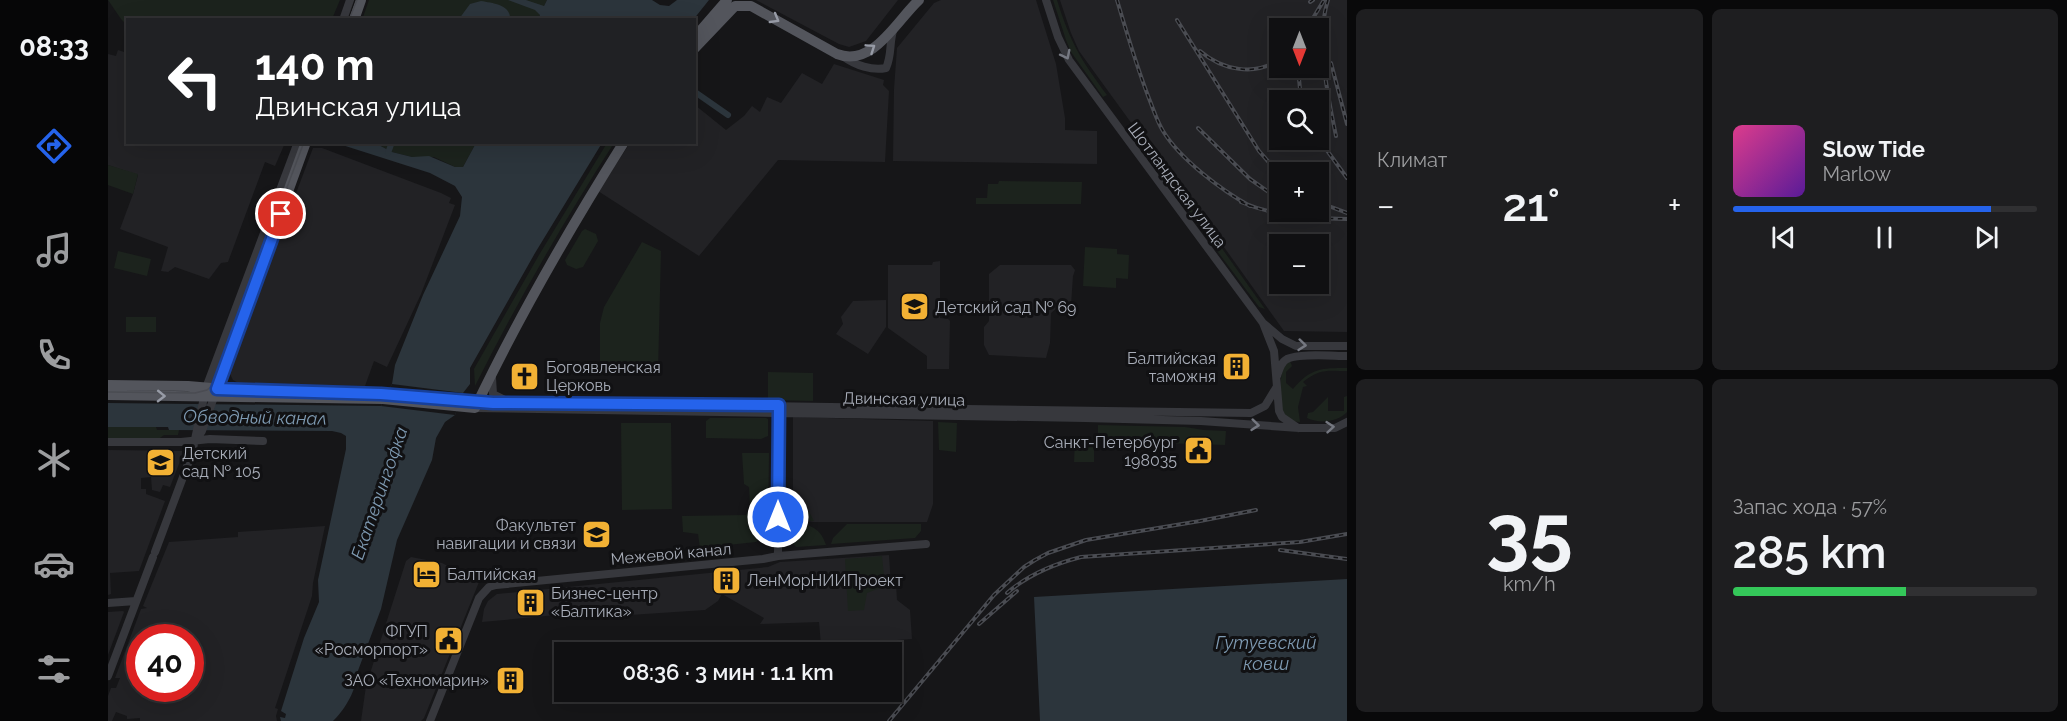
<!DOCTYPE html>
<html lang="ru">
<head>
<meta charset="utf-8">
<style>
  body { margin:0; font-family:Raleway,sans-serif; background:#1e1e20; color:#f1f3f6; height:100vh; display:flex; flex-direction:column; font-size:22px; white-space:nowrap }
  * { box-sizing:border-box; margin:0 }
  p { font-size:20px; color:#9c9d9f }
  .icon { flex:none; width:33px; height:33px; fill:none; stroke:currentColor; stroke-width:2; stroke-linecap:round; stroke-linejoin:round }
  .map { position:relative; flex:1; overflow:hidden }
  .sheet { display:flex; flex-direction:column; gap:9px; padding:9px; background:#09090a; width:720px }
  .sheet>* { flex:none }
  .hud { position:absolute; left:18px; top:18px; width:570px; height:126px; border-radius:0px; box-shadow:0 6px 24px #0002,0 0 0 2px #303032; background:#202124; color:#fff; overflow:hidden }
  .needle { width:39px; rotate:180deg }
  .fabs { position:absolute; left:1161px; top:18px; display:grid; gap:12px }
  .fabs a { display:grid; place-items:center; width:60px; height:60px; border-radius:0px; background:#101012; box-shadow:0 6px 24px #0002,0 0 0 2px #303032; font-size:30px }
  .speed { position:absolute; left:18px; top:624px; display:flex; gap:12px; font-size:30px; font-weight:700; text-align:center }
  .speed>* { display:grid; place-content:center; width:78px; height:78px; border-radius:50%; background:#101012; box-shadow:0 6px 24px #0002,0 0 0 2px #303032; line-height:1 }
  .speed .limit { border:9px solid #d22; background:#fff; color:#111 }
  .pin { position:absolute; display:grid; place-items:center; width:51px; height:51px; color:#fff; margin:-26px; border:3px solid #fff; border-radius:50%; box-shadow:0 2px 6px #0007 }
  .me { position:absolute; width:66px; margin:-33px; rotate:0deg; stroke-linejoin:round; filter:drop-shadow(0 0 4px #0008) }
  .turn { display:flex; align-items:center; gap:21px; height:126px; padding:0 30px; font-size:27px }
  .turn .icon { width:78px; height:78px; stroke-width:2.5 }
  .turn b { display:block; font-size:42px; line-height:51px }
  .big { font-size:45px; font-weight:600; line-height:1.1 }
  .sheet .card { flex:1; display:flex; flex-direction:column; justify-content:center; gap:9px; min-width:0; padding:0 21px; border-radius:9px; background:#1e1e20 }
  .sheet .dial { align-items:center; gap:0 }
  .dial b { font-size:78px; line-height:1 }
  .song { display:flex; align-items:center; gap:18px }
  .cover { width:72px; height:72px; border-radius:9px; background:linear-gradient(135deg,hsl(330 70% 55%),hsl(270 70% 35%)) }
  .played { height:6px; border-radius:3px; background:linear-gradient(90deg,#2563eb 85%,#303032 85%) }
  .keys { display:flex; justify-content:space-around; direction:ltr }
  .heat { display:flex; justify-content:space-between; align-items:center; font-size:33px; direction:ltr }
  .charge { height:9px; border-radius:4px; background:linear-gradient(90deg,#34c759 57%,#303032 0) }
  .sheet .tiles { flex:1; display:grid; gap:9px; grid-template-columns:repeat(2,1fr) }
  .trip { position:absolute; left:446px; top:642px; width:348px; height:60px; border-radius:0px; background:#101012; box-shadow:0 6px 24px #0002,0 0 0 2px #303032; font-weight:600; line-height:60px; text-align:center }
  main { display:flex; flex:1; min-height:0 }
  .dock { display:flex; flex-direction:column; width:108px; justify-content:space-around; align-items:center; background:#060607; color:#9c9d9f }
  .dock .icon { width:42px; height:42px }
  .dock .current { color:#2563eb }
  .dock b { font-size:27px; color:#f1f3f6 }
  .map>svg:first-child { display:block }
  .built { fill:#222225; fill-rule:evenodd }
  .green { fill:#1c231d }
  .water { fill:#2c353c }
  .pier { fill:#161618 }
  .lines { fill:none; stroke-linecap:round; stroke-linejoin:round }
  .canal { stroke:#2c353c; stroke-width:6 }
  .minor { stroke:#37383d; stroke-width:8 }
  .major { stroke:#53555c; stroke-width:10 }
  .tram { stroke:#4a4c52; stroke-width:1.5 }
  .rail-casing { stroke:#4a4c52; stroke-width:4 }
  .rail { stroke:#111113; stroke-width:1.5; stroke-dasharray:4.5; stroke-linecap:butt }
  .oneway { stroke:#979ba6 }
  .oneway2 { stroke:#757881 }
  .route-casing { stroke:#184099; stroke-width:15 }
  .route { stroke:#2563eb; stroke-width:10 }
  .labels { text-anchor:middle; dominant-baseline:central; stroke-width:6; stroke-linejoin:round; paint-order:stroke }
  .street-label { font-size:16px; fill:#a8adb8; stroke:#111113 }
  .poi-label { font-size:16px; fill:#a8adb8; stroke:#111113; text-anchor:start }
  .water-label { font-size:18px; font-style:italic; fill:#7f9bb3; stroke:#111113 }
</style>
</head>
<body>
<main>
<nav class="dock">
<b>08:33</b>
<svg class="icon current" aria-label="directions" viewBox="0 0 24 24"><path d="M12 3l9 9-9 9-9-9zM9 14v-3h6M13 9l2 2-2 2"/></svg>
<svg class="icon" aria-label="music" viewBox="0 0 24 24"><path d="M9 18V5l10-2v13"/><circle cx="6" cy="18" r="3"/><circle cx="16" cy="16" r="3"/></svg>
<svg class="icon" aria-label="phone" viewBox="0 0 24 24"><path d="M5 4h4l2 5-3 2q2 4 5 5l2-3 5 2v4C11 20 4 13 5 4z"/></svg>
<svg class="icon" aria-label="climate" viewBox="0 0 24 24"><path d="M12 3v18M4 7l16 10M4 17L20 7"/></svg>
<svg class="icon" aria-label="car" viewBox="0 0 24 24"><path d="M5 17H2v-5l4-1 3-4h7l3 4 3 1v5h-3M9 17h6M6 11h13"/><circle cx="7" cy="17" r="2"/><circle cx="17" cy="17" r="2"/></svg>
<svg class="icon" aria-label="filters" viewBox="0 0 24 24"><path d="M4 7h16M4 17h16"/><circle cx="9" cy="7" r="2"/><circle cx="15" cy="17" r="2"/></svg>
</nav>
<div class="map">
<svg width="1239" height="721" viewBox="0 0 1239 721">
  <rect width="100%" height="100%" fill="#161618"/>
  <path class="built" d="M 648,0 L 790,0 L 758,41 L 741,47 L 731,44 Z
    M 833,0 L 928,0 L 948,64 L 957,118 L 957,130 L 989,131 L 989,164 L 785,161 L 786,89 L 789,48 L 826,3 Z
    M 952,0 L 1239,0 L 1239,332 L 1176,331 L 1083,201 L 1081,195 L 1040,146 L 971,51 L 963,33 ZM 1172,28 L 1210,28 L 1210,68 L 1172,68 ZM 1172,100 L 1210,100 L 1210,140 L 1172,140 ZM 1172,172 L 1210,172 L 1210,212 L 1172,212 ZM 1172,244 L 1210,244 L 1210,284 L 1172,284 Z
    M 10,50 L 19,53 L 20,142 L 177,143 L 167,166 L 157,162 L 120,262 L 113,263 L 101,279 L 67,267 L 60,272 L 53,271 L 60,247 L 12,229 L 25,194 L 30,175 L 0,165 L 0,54 L 8,56 Z
    M 726,64 L 776,80 L 775,85 L 781,91 L 777,162 L 670,160 L 591,256 L 490,191 L 522,143 L 586,142 L 587,105 L 618,130 L 636,116 L 644,106 L 652,112 L 659,97 L 673,103 L 694,73 L 714,84 Z
    M 205,148 L 214,148 L 333,193 L 343,198 L 341,203 L 347,205 L 313,294 L 279,367 L 266,361 L 257,386 L 132,384 L 125,380 L 121,372 Z
    M 832,261 L 832,318 L 840,319 L 842,321 L 841,369 L 819,369 L 819,356 L 780,328 L 780,265 L 824,265 L 825,262 Z
    M 892,265 L 963,265 L 967,270 L 965,276 L 963,305 L 949,308 L 943,313 L 942,343 L 938,358 L 881,355 L 876,345 L 876,327 L 881,321 L 881,274 Z
    M 778,300 L 778,327 L 760,354 L 728,334 L 735,324 L 733,317 L 745,301 Z
    M 685,417 L 825,421 L 825,504 L 819,522 L 706,522 L 685,520 Z
    M 0,450 L 76,451 L 62,487 L 55,485 L 52,492 L 44,490 L 43,477 L 33,478 L 33,489 L 38,489 L 38,494 L 57,501 L 31,571 L 2,573 L 3,594 L 0,595 Z
    M 217,526 L 205,583 L 204,596 L 167,708 L 170,709 L 168,716 L 169,721 L 32,721 L 32,718 L 19,719 L 19,716 L 8,712 L 4,721 L 0,721 L 0,696 L 3,688 L 8,688 L 12,678 L 7,678 L 33,609 L 39,608 L 35,606 L 61,542 L 130,537 L 130,532 ZM 32,638 L 82,638 L 82,688 L 32,688 Z
    M 781,555 L 783,585 L 788,585 L 789,600 L 802,610 L 804,639 L 713,645 L 711,622 L 652,624 L 656,618 L 614,594 L 610,601 L 597,610 L 522,615 L 513,609 L 374,622 L 376,609 L 380,601 L 389,594 L 660,567 L 672,562 Z
    M 303,557 L 334,563 L 371,582 L 316,718 L 313,721 L 253,721 L 258,686 L 298,561 Z
    M 15,611 L 16,612 L 0,655 L 0,612 Z"/>
  <path class="green" d="M 0,0 L 232,0 L 224,19 L 20,20 L 19,25 L 13,19 Z
    M 261,0 L 439,0 L 430,19 L 254,20 Z
    M 945,0 L 949,0 C 962,42 973,60 999,95 L 995,97 L 963,52 L 958,40 Z
    M 267,143 L 368,143 L 355,167 L 347,167 L 326,157 L 304,157 L 284,152 Z
    M 499,143 L 506,143 C 456,221 409,302 367,386 L 366,369 L 431,255 Z
    M 0,165 L 30,174 L 25,194 L 0,185 Z
    M 891,181 L 974,182 L 973,204 L 868,204 L 868,198 L 879,198 L 880,184 L 890,184 Z
    M 1083,209 L 1091,216 L 1157,309 L 1151,307 L 1080,212 Z
    M 477,229 L 488,234 L 490,241 L 475,267 L 468,269 L 459,265 L 457,260 L 474,231 Z
    M 534,242 L 553,251 L 550,372 L 492,371 L 492,323 L 496,307 Z
    M 977,247 L 1009,249 L 1009,254 L 1021,255 L 1020,279 L 1008,278 L 1008,288 L 975,286 Z
    M 10,251 L 43,259 L 39,276 L 6,268 Z
    M 18,317 L 48,317 L 48,332 L 18,332 Z
    M 1182,361 L 1184,366 L 1178,372 L 1178,383 L 1185,389 C 1203,368 1213,368 1239,368 L 1239,371 C 1220,371 1212,368 1195,382 L 1199,386 L 1195,387 L 1190,407 L 1192,422 C 1183,422 1177,417 1174,409 C 1173,396 1169,368 1182,361 Z
    M 660,372 L 705,373 L 705,401 L 660,400 Z
    M 1239,396 L 1239,412 C 1230,422 1212,424 1199,418 L 1200,413 L 1205,412 L 1220,397 L 1220,411 L 1236,411 L 1236,397 Z
    M 602,418 L 658,418 L 660,419 L 660,436 L 653,439 L 598,438 L 598,421 Z
    M 830,422 L 849,423 L 848,452 L 831,450 Z
    M 513,423 L 563,423 L 564,509 L 514,510 Z
    M 990,425 L 1077,427 L 1096,430 L 1118,431 L 1117,445 L 990,441 Z
    M 0,427 L 48,427 L 49,430 L 71,430 L 70,435 L 56,435 L 52,438 L 0,439 Z
    M 967,440 L 986,440 L 986,462 L 966,462 Z
    M 634,453 L 661,453 L 660,531 L 648,542 L 592,548 L 590,534 L 575,532 L 574,516 L 638,515 L 642,508 L 641,487 L 636,484 Z
    M 680,489 L 700,510 L 706,521 L 679,519 Z
    M 679,522 C 697,523 712,525 718,545 L 688,547 L 679,537 Z
    M 739,524 L 813,524 L 813,531 L 807,538 L 723,544 L 725,538 Z
    M 774,556 L 777,586 L 759,593 L 756,610 L 740,611 L 737,559 Z"/>
  <path class="water" d="M 400,0 L 418,0 L 436,6 L 439,0 L 544,0 L 552,5 L 561,6 L 569,0 L 601,0 L 585,20 L 430,19 L 432,15 L 427,10 Z
    M 373,1 C 385,3 403,5 402,19 L 351,19 L 362,4 Z
    M 228,143 L 267,143 L 284,152 L 304,157 L 321,156 L 347,167 L 355,167 L 368,143 L 494,143 L 427,253 L 362,368 L 362,384 L 355,393 L 347,415 L 337,422 L 328,438 L 324,460 L 289,540 L 273,609 L 248,676 C 249,690 235,712 225,721 L 173,721 L 172,717 L 177,718 L 178,714 L 173,711 L 196,638 L 211,602 L 210,580 L 238,449 L 238,436 L 233,433 L 224,431 L 61,430 L 60,427 L 0,427 L 0,403 L 273,406 L 284,384 L 287,365 L 315,295 L 352,216 L 354,197 L 347,186 L 322,173 Z
    M 1239,579 L 1239,721 L 932,721 L 926,597 Z"/>
  <path class="pier" d="M 284,384 L 355,393 L 347,415 L 273,406 Z"/>
  <g class="lines">
    <path class="canal" d="M 587,92 L 620,115
      M 280,153 L 284,142"/>
    <path class="minor" d="M 938,0 L 950,37 L 961,60 L 1155,323 L 1166,351 L 1171,411 L 1174,417 L 1190,428
      M 235,20 L 242,0
      M 736,57 C 747,65 764,71 778,68 C 784,55 781,45 785,31
      M 1155,323 L 1174,339 L 1188,346 L 1239,346
      M 1169,376 C 1171,370 1173,362 1179,359 C 1192,353 1224,356 1239,356
      M 384,378 L 385,394 L 397,400
      M 362,402 L 1143,413 L 1157,406 L 1168,388
      M 367,408 L 977,418 L 1093,421 L 1191,428 L 1227,428 L 1239,422
      M 88,439 L 94,431 L 106,397
      M 0,442 L 73,442 L 102,439 L 155,441
      M 47,552 L 84,453 L 98,388 L 190,142
      M 670,556 L 671,407
      M 0,603 L 28,601
      M 0,676 L 45,557
      M 322,721 L 371,598 L 381,587 L 388,585 L 655,559 L 670,556 L 818,544"/>
    <path class="major" d="M 246,20 L 253,0
      M 586,38 L 619,0
      M 586,49 L 627,6 L 643,6 L 729,54 C 765,68 789,20 811,0
      M 0,385 L 80,386 L 127,390
      M 107,393 L 198,142
      M 0,395 L 275,399 L 367,408 C 411,316 462,228 516,142"/>
    <path class="tram" d="M 241,20 L 249,0
      M 0,392 L 87,393 L 99,390 L 105,385 L 196,142"/>
    <defs>
      <path id="rail" d="M 1009,0 C 1019,34 1029,68 1042,101 C 1046,111 1049,121 1055,131 C 1072,159 1113,190 1142,206
        M 1220,0 C 1207,40 1220,96 1228,136
        M 1202,2 L 1205,0
        M 1069,20 L 1151,151 L 1172,175
        M 1199,28 L 1216,0
        M 1092,51 C 1114,70 1147,77 1172,59
        M 1223,63 L 1239,124
        M 1190,68 L 1193,100
        M 1090,128 L 1142,179 L 1172,200
        M 1210,138 L 1239,178
        M 1133,202 C 1168,217 1202,218 1239,219
        M 1210,202 L 1239,213
        M 1172,550 L 1239,559
        M 899,593 C 921,574 946,564 973,557 L 1192,542 L 1239,534
        M 871,624 L 909,591
        M 781,721 L 886,595 L 916,567 L 927,560 L 940,553 L 978,540 L 1092,521 L 1148,510"/>
    </defs>
    <use href="#rail" class="rail-casing"/>
    <use href="#rail" class="rail"/>
  </g>
  <defs><path id="oneway-chevron" d="M-2-3.5L2.5 0L-2 3.5" fill="none" stroke-width="1.6" stroke-linecap="round" stroke-linejoin="round" transform="scale(1.5)"/></defs>
  <g class="oneway">
    <use href="#oneway-chevron" transform="translate(667 19) rotate(30)"/>
    <use href="#oneway-chevron" transform="translate(763 48) rotate(-34)"/>
    <use href="#oneway-chevron" transform="translate(53 396) rotate(1)"/>
  </g>
  <g class="oneway2">
    <use href="#oneway-chevron" transform="translate(958 55) rotate(63)"/>
    <use href="#oneway-chevron" transform="translate(1194 345) rotate(6)"/>
    <use href="#oneway-chevron" transform="translate(1147 425) rotate(6)"/>
    <use href="#oneway-chevron" transform="translate(1222 427) rotate(-5)"/>
  </g>
  <g class="lines">
    <defs>
      <path id="route" d="M 173,214 L 109,389 L 273,394 L 385,403 L 671,405 L 670,517"/>
    </defs>
    <use href="#route" class="route-casing"/>
    <use href="#route" class="route"/>
  </g>
  <defs>
    <symbol id="school-square" viewBox="-11 -11 22 22"><rect x="-9" y="-9" width="18" height="18" rx="4" fill="#f2b134" stroke="#111113"/><path d="M0-5L7-2L0 1L-7-2ZM-4 1L0 2.5L4 1V4Q0 6-4 4Z" fill="#111"/></symbol>
    <symbol id="building-square" viewBox="-11 -11 22 22"><rect x="-9" y="-9" width="18" height="18" rx="4" fill="#f2b134" stroke="#111113"/><path d="M-4-6H4V6H1V3H-1V6H-4ZM-2.5-4.3h1.7v1.8h-1.7ZM.8-4.3h1.7v1.8H.8ZM-2.5-1h1.7V.8h-1.7ZM.8-1h1.7V.8H.8Z" fill="#111"/></symbol>
    <symbol id="church-square" viewBox="-11 -11 22 22"><rect x="-9" y="-9" width="18" height="18" rx="4" fill="#f2b134" stroke="#111113"/><path d="M-1.2-6h2.4v3.5h3.3v2.4h-3.3V6h-2.4V-.1h-3.3v-2.4h3.3Z" fill="#111"/></symbol>
    <symbol id="civic-square" viewBox="-11 -11 22 22"><rect x="-9" y="-9" width="18" height="18" rx="4" fill="#f2b134" stroke="#111113"/><path d="M-.6-6.5H3V-4.5H.6V-3L4-1V1h2V6H-6V1h2V-1L-.6-3ZM-1.2 2.5V6h2.4V2.5Z" fill="#111"/></symbol>
    <symbol id="university-square" viewBox="-11 -11 22 22"><rect x="-9" y="-9" width="18" height="18" rx="4" fill="#f2b134" stroke="#111113"/><path d="M0-5L7-2L0 1L-7-2ZM-4 1L0 2.5L4 1V4Q0 6-4 4Z" fill="#111"/></symbol>
    <symbol id="hotel-square" viewBox="-11 -11 22 22"><rect x="-9" y="-9" width="18" height="18" rx="4" fill="#f2b134" stroke="#111113"/><path d="M-6-4.5h1.5V1H6V5H4.5V3h-9V5H-6ZM-4 0a1.8 1.8 0 1 1 3.6 0ZM.5 0V-2.5h3Q6-2.5 6 0Z" fill="#111"/></symbol>
  </defs>
  <g fill-rule="evenodd">
    <use href="#school-square" x="790" y="290" width="33" height="33"/>
    <use href="#building-square" x="1112" y="350" width="33" height="33"/>
    <use href="#church-square" x="400" y="360" width="33" height="33"/>
    <use href="#civic-square" x="1074" y="434" width="33" height="33"/>
    <use href="#school-square" x="36" y="446" width="33" height="33"/>
    <use href="#university-square" x="472" y="518" width="33" height="33"/>
    <use href="#hotel-square" x="302" y="558" width="33" height="33"/>
    <use href="#building-square" x="602" y="564" width="33" height="33"/>
    <use href="#building-square" x="406" y="586" width="33" height="33"/>
    <use href="#civic-square" x="324" y="624" width="33" height="33"/>
    <use href="#building-square" x="386" y="664" width="33" height="33"/>
  </g>
  <g class="labels">
    <g class="street-label">
      <text transform="translate(1069 185) rotate(53)">Шотландская улица</text>
      <text transform="translate(796 399) rotate(1)">Двинская улица</text>
      <text transform="translate(563 554) rotate(-5)">Межевой канал</text>
    </g>
    <g class="poi-label">
      <text x="827" y="307">Детский сад № 69</text>
      <text x="1108" y="358" text-anchor="end">Балтийская<tspan x="1108" dy="18">таможня</tspan></text>
      <text x="438" y="367">Богоявленская<tspan x="438" dy="18">Церковь</tspan></text>
      <text x="1069" y="442" text-anchor="end">Санкт-Петербург<tspan x="1069" dy="18">198035</tspan></text>
      <text x="74" y="453">Детский<tspan x="74" dy="18">сад № 105</tspan></text>
      <text x="468" y="525" text-anchor="end">Факультет<tspan x="468" dy="18">навигации и связи</tspan></text>
      <text x="339" y="574">Балтийская</text>
      <text x="639" y="580">ЛенМорНИИПроект</text>
      <text x="443" y="593">Бизнес-центр<tspan x="443" dy="18">«Балтика»</tspan></text>
      <text x="320" y="631" text-anchor="end">ФГУП<tspan x="320" dy="18">«Росморпорт»</tspan></text>
      <text x="381" y="680" text-anchor="end">ЗАО «Техномарин»</text>
    </g>
    <g class="water-label">
      <text transform="translate(147 417) rotate(1)">Обводный канал</text>
      <text transform="translate(271 493) rotate(-71)">Екатерингофка</text>
      <text x="1158" y="642">Гутуевский<tspan x="1158" dy="21">ковш</tspan></text>
    </g>
  </g>
</svg>
<div class="fabs">
<a><svg class="needle" viewBox="-14 -14 28 28"><path d="M0-13l5 13h-10z" fill="#e53935"/><path d="M0 13l5-13h-10z" fill="#9c9d9f"/></svg></a>
<a><svg class="icon" aria-label="search" viewBox="0 0 24 24"><circle cx="10" cy="10" r="6"/><path d="M15 15l6 6"/></svg></a>
<a>+</a>
<a>−</a>
</div>
<div class="speed"><div class="limit">40</div></div>
<div class="pin" style="left:173px;top:214px;background:#d93025"><svg class="icon" aria-label="arrive" viewBox="0 0 24 24"><path d="M6 21V4h12l-3 4 3 4H6"/></svg></div>
<svg class="me" style="left:670px;top:517px" viewBox="-20 -20 40 40"><circle r="17" fill="#2563eb" stroke="#fff" stroke-width="3"/><path d="M0-11L8 9 0 5-8 9z" fill="#fff"/></svg>
<div class="trip">08:36 · 3 мин · 1.1 km</div>
<div class="hud">
<div class="turn"><svg class="icon" aria-label="left" viewBox="0 0 24 24"><path d="M17 20v-9H6M10 6l-5 5 5 5"/></svg><div><b>140 m</b>Двинская улица</div></div>
</div>
</div>
<section class="sheet">
<div class="tiles">
<div class="card"><p>Климат</p>
<div class="heat"><a>−</a><b class="big">21°</b><a>+</a></div>
</div>
<div class="card">
<div class="song"><i class="cover"></i><div><b>Slow Tide</b><p>Marlow</p></div></div>
<div class="played"></div>
<div class="keys"><svg class="icon" aria-label="previous" viewBox="0 0 24 24"><path d="M18 5L8 12l10 7zM5 5v14"/></svg><svg class="icon" aria-label="pause" viewBox="0 0 24 24"><path d="M8 5v14M16 5v14"/></svg><svg class="icon" aria-label="next" viewBox="0 0 24 24"><path d="M6 5l10 7-10 7zM19 5v14"/></svg></div>
</div>
<div class="card dial"><b>35</b><p>km/h</p></div>
<div class="card"><p>Запас хода · 57%</p><b class="big">285 km</b><div class="charge"></div></div>
</div>
</section>
</main>
</body>
</html>
